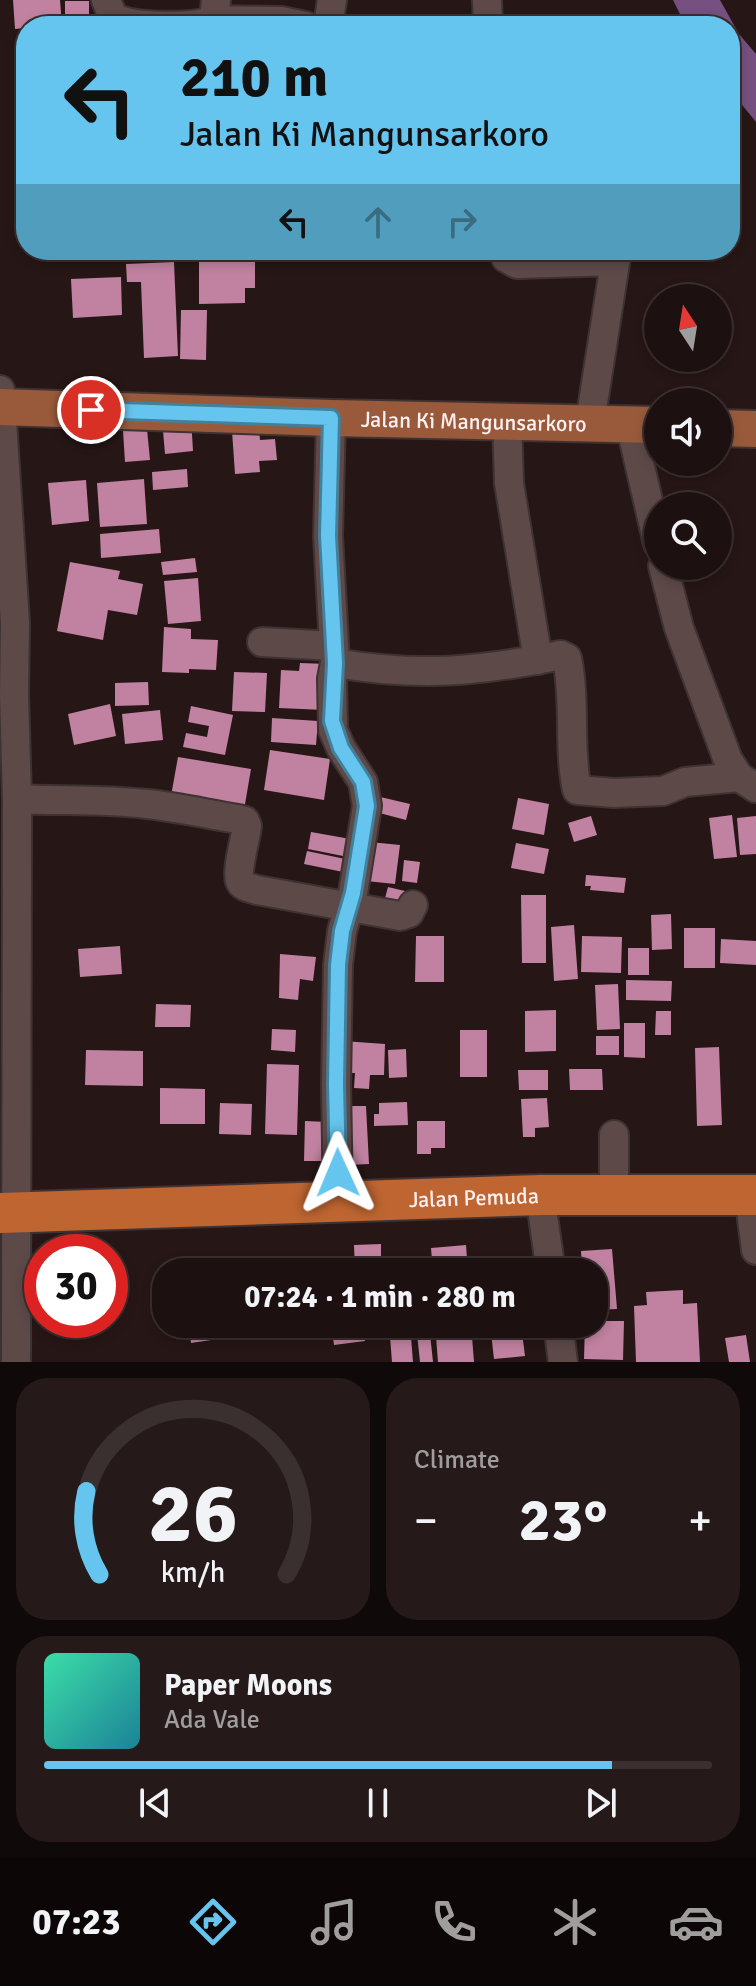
<!DOCTYPE html>
<html lang="en">
<head>
<meta charset="utf-8">
<style>
  body { margin:0; font-family:Signika,sans-serif; background:#251919; color:#f1f3f6; height:100vh; display:flex; flex-direction:column; font-size:30px; white-space:nowrap }
  * { box-sizing:border-box; margin:0 }
  p { font-size:26px; color:#a09d9f }
  .icon { flex:none; width:44px; height:44px; fill:none; stroke:currentColor; stroke-width:2; stroke-linecap:round; stroke-linejoin:round }
  .map { position:relative; height:1362px; overflow:hidden }
  .drawer { display:flex; flex-direction:column; gap:16px; padding:16px; background:#100909; flex:1 }
  .drawer>* { flex:none }
  .banner { position:absolute; left:16px; top:16px; width:724px; height:244px; border-radius:32px; box-shadow:0 4px 12px #0003,0 0 0 2px #3b3030; background:#65c5ee; color:#111; overflow:hidden }
  .needle { width:52px; rotate:348deg }
  .fabs { position:absolute; left:644px; top:284px; display:grid; gap:16px }
  .fabs a { display:grid; place-items:center; width:88px; height:88px; border-radius:50%; background:#1d1010; box-shadow:0 4px 12px #0003,0 0 0 2px #3b3030; font-size:40px }
  .speed { position:absolute; left:24px; top:1234px; display:flex; gap:16px; font-size:40px; font-weight:700; text-align:center }
  .speed>* { display:grid; place-content:center; width:104px; height:104px; border-radius:50%; background:#1d1010; box-shadow:0 4px 12px #0003,0 0 0 2px #3b3030; line-height:1 }
  .speed .limit { border:12px solid #d22; background:#fff; color:#111 }
  .pin { position:absolute; display:grid; place-items:center; width:68px; height:68px; color:#fff; margin:-34px; border:4px solid #fff; border-radius:50%; box-shadow:0 2px 8px #0007 }
  .me { position:absolute; width:88px; margin:-44px; rotate:359deg; stroke-linejoin:round; filter:drop-shadow(0 0 6px #0008) }
  .turn { display:flex; align-items:center; gap:28px; height:168px; padding:0 32px; font-size:36px }
  .turn .icon { width:104px; height:104px; stroke-width:2.5 }
  .turn b { display:block; font-size:56px; line-height:68px }
  .lanes { display:flex; align-items:center; height:76px; padding:0 32px; background:#0003; justify-content:center; gap:40px; direction:ltr }
  .lanes .off { opacity:.35 }
  .big { font-size:60px; font-weight:700; line-height:1.1 }
  .drawer .tile { flex:1; display:flex; flex-direction:column; justify-content:center; gap:12px; min-width:0; padding:0 28px; border-radius:32px; background:#251919 }
  .drawer .dial { align-items:center; gap:0 }
  .dial svg { height:208px; overflow:visible; fill:none; stroke:#3b3030; stroke-width:7; stroke-linecap:round; text-anchor:middle }
  .dial text { fill:#f1f3f6; stroke:none }
  .song { display:flex; align-items:center; gap:24px }
  .cover { width:96px; height:96px; border-radius:12px; background:linear-gradient(135deg,hsl(160 70% 55%),hsl(190 70% 35%)) }
  .played { height:8px; border-radius:4px; background:linear-gradient(90deg,#65c5ee 85%,#3b3030 85%) }
  .keys { display:flex; justify-content:space-around; direction:ltr }
  .heat { display:flex; justify-content:space-between; align-items:center; font-size:44px; direction:ltr }
  .drawer .tiles { flex:1; display:grid; gap:16px; grid-template-columns:1fr 1fr }
  .tile:last-child { grid-column:span 2 }
  .trip { position:absolute; left:152px; top:1258px; width:456px; height:80px; border-radius:32px; background:#1d1010; box-shadow:0 4px 12px #0003,0 0 0 2px #3b3030; font-weight:700; line-height:80px; text-align:center }
  .dock { display:flex; height:128px; justify-content:space-around; align-items:center; background:#0c0606; color:#a09d9f }
  .dock .icon { width:56px; height:56px }
  .dock .selected { color:#65c5ee }
  .dock b { font-size:36px; color:#f1f3f6 }
  .map>svg:first-child { display:block }
  .water { fill:#765080 }
  .building { fill:#c082a0 }
  .lines { fill:none; stroke-linecap:round; stroke-linejoin:round }
  .minor-casing { stroke:#3f3232; stroke-width:32 }
  .major-casing { stroke:#3f3232; stroke-width:40 }
  .highway-casing { stroke:#3f3232; stroke-width:44 }
  .minor { stroke:#5e4949; stroke-width:28 }
  .major { stroke:#985a3b; stroke-width:36 }
  .highway { stroke:#be6531; stroke-width:40 }
  .route-casing { stroke:#42809b; stroke-width:20 }
  .route { stroke:#65c5ee; stroke-width:14 }
  .labels { text-anchor:middle; dominant-baseline:central; stroke-width:8; stroke-linejoin:round; paint-order:stroke }
  .street-label { font-size:22px; fill:#fef0f0; stroke:#271616 }
</style>
</head>
<body>
<div class="map">
<svg width="756" height="1362" viewBox="0 0 756 1362">
  <rect width="100%" height="100%" fill="#271616"/>
  <path class="water" d="M 673,0 L 720,0 L 739,34 L 756,54 L 756,122 L 730,90 L 730,26 L 686,26 Z"/>
  <path class="building" d="M 13,0 L 60,0 L 62,26 L 26,26 L 26,28 L 15,29 Z
    M 65,1 L 89,1 L 89,24 L 65,24 Z
    M 199,258 L 255,258 L 255,288 L 245,288 L 245,303 L 199,304 Z
    M 174,262 L 178,356 L 144,358 L 141,282 L 127,282 L 126,264 Z
    M 121,277 L 122,315 L 73,318 L 71,279 Z
    M 181,310 L 207,310 L 206,360 L 180,359 Z
    M 191,417 L 193,451 L 165,454 L 162,419 Z
    M 147,429 L 150,460 L 125,462 L 123,431 Z
    M 259,429 L 260,440 L 275,439 L 277,460 L 259,461 L 260,472 L 235,474 L 232,431 Z
    M 187,469 L 188,487 L 153,490 L 152,472 Z
    M 144,479 L 147,524 L 100,527 L 97,483 Z
    M 86,480 L 89,521 L 52,525 L 48,483 Z
    M 159,529 L 161,553 L 101,558 L 100,534 Z
    M 195,558 L 197,572 L 163,575 L 161,562 Z
    M 70,562 L 120,571 L 118,579 L 143,584 L 137,615 L 108,610 L 103,640 L 57,631 Z
    M 198,578 L 201,621 L 168,624 L 164,581 Z
    M 164,627 L 191,629 L 191,639 L 218,640 L 216,670 L 189,669 L 189,673 L 162,672 Z
    M 300,663 L 327,664 L 324,710 L 279,708 L 281,670 L 299,671 Z
    M 234,672 L 267,673 L 265,712 L 232,711 Z
    M 148,682 L 149,705 L 115,706 L 115,683 Z
    M 110,704 L 116,736 L 74,745 L 68,714 Z
    M 191,706 L 233,715 L 225,755 L 183,747 L 186,733 L 207,737 L 209,726 L 188,722 Z
    M 160,710 L 163,740 L 125,744 L 122,714 Z
    M 272,718 L 318,721 L 316,745 L 271,742 Z
    M 270,750 L 330,759 L 324,800 L 264,790 Z
    M 178,757 L 251,769 L 244,810 L 171,796 Z
    M 376,796 L 410,804 L 406,820 L 372,811 Z
    M 518,798 L 549,804 L 544,835 L 512,829 Z
    M 732,815 L 737,857 L 714,859 L 709,818 Z
    M 591,816 L 597,835 L 574,842 L 568,823 Z
    M 756,816 L 756,854 L 740,855 L 737,818 Z
    M 311,832 L 356,840 L 353,858 L 308,849 Z
    M 370,842 L 400,845 L 395,884 L 366,881 Z
    M 516,843 L 549,849 L 544,874 L 511,868 Z
    M 307,851 L 350,860 L 348,873 L 304,864 Z
    M 404,860 L 420,862 L 417,883 L 402,881 Z
    M 586,875 L 626,878 L 624,893 L 590,890 L 591,886 L 585,886 Z
    M 388,887 L 409,892 L 405,907 L 384,902 Z
    M 521,895 L 546,895 L 546,963 L 522,963 Z
    M 671,914 L 672,949 L 652,950 L 651,915 Z
    M 574,925 L 578,979 L 554,981 L 551,927 Z
    M 684,928 L 715,928 L 715,968 L 684,968 Z
    M 416,936 L 444,936 L 444,982 L 415,982 Z
    M 582,936 L 622,937 L 621,973 L 581,972 Z
    M 721,939 L 756,941 L 756,965 L 720,963 Z
    M 120,946 L 122,974 L 80,977 L 78,949 Z
    M 628,948 L 649,948 L 649,975 L 628,975 Z
    M 280,954 L 316,957 L 313,981 L 300,979 L 298,1000 L 279,998 Z
    M 626,980 L 672,981 L 671,1001 L 626,1000 Z
    M 618,984 L 620,1029 L 597,1030 L 595,985 Z
    M 156,1004 L 191,1005 L 190,1027 L 155,1027 Z
    M 556,1010 L 556,1051 L 525,1052 L 525,1011 Z
    M 656,1011 L 671,1011 L 671,1035 L 655,1035 Z
    M 624,1023 L 645,1023 L 645,1058 L 624,1057 Z
    M 272,1029 L 296,1030 L 295,1052 L 271,1050 Z
    M 460,1030 L 487,1030 L 487,1077 L 460,1077 Z
    M 596,1036 L 619,1036 L 619,1055 L 596,1055 Z
    M 343,1041 L 385,1044 L 384,1075 L 370,1075 L 369,1089 L 354,1088 L 355,1073 L 341,1073 Z
    M 719,1047 L 722,1125 L 697,1126 L 695,1048 Z
    M 406,1049 L 407,1077 L 389,1078 L 388,1050 Z
    M 86,1050 L 143,1051 L 143,1086 L 85,1085 Z
    M 267,1064 L 299,1065 L 297,1135 L 265,1134 Z
    M 569,1069 L 602,1069 L 603,1090 L 570,1090 Z
    M 518,1070 L 548,1070 L 548,1090 L 519,1090 Z
    M 160,1088 L 205,1089 L 205,1124 L 160,1124 Z
    M 547,1098 L 549,1127 L 535,1128 L 535,1137 L 523,1137 L 521,1099 Z
    M 407,1102 L 408,1125 L 374,1126 L 374,1114 L 379,1114 L 379,1103 Z
    M 220,1103 L 252,1104 L 251,1135 L 219,1134 Z
    M 347,1106 L 366,1106 L 369,1164 L 349,1165 Z
    M 305,1121 L 328,1122 L 328,1161 L 304,1161 Z
    M 417,1121 L 445,1121 L 445,1148 L 431,1148 L 431,1154 L 417,1154 Z
    M 381,1244 L 381,1272 L 355,1272 L 354,1245 Z
    M 466,1245 L 468,1272 L 433,1272 L 431,1248 Z
    M 612,1249 L 617,1309 L 594,1310 L 594,1272 L 582,1272 L 581,1251 Z
    M 683,1290 L 683,1304 L 697,1303 L 700,1362 L 636,1362 L 634,1306 L 647,1305 L 646,1292 Z
    M 594,1321 L 624,1321 L 623,1360 L 584,1359 L 585,1324 L 594,1324 Z
    M 189,1324 L 216,1324 L 218,1339 L 191,1343 Z
    M 331,1324 L 363,1324 L 365,1341 L 334,1345 Z
    M 389,1324 L 410,1324 L 413,1362 L 392,1362 Z
    M 416,1324 L 429,1324 L 433,1362 L 420,1362 Z
    M 435,1324 L 471,1324 L 474,1362 L 438,1362 Z
    M 490,1324 L 521,1324 L 525,1356 L 494,1359 Z
    M 746,1335 L 750,1362 L 729,1362 L 725,1338 Z"/>
  <g class="lines">
    <defs>
      <path id="minor" d="M 106,0 L 113,17 C 132,28 194,28 214,20
        M 216,0 L 214,20 L 281,21 L 305,26
        M 487,0 L 488,26
        M 328,26 L 332,0
        M 503,250 L 506,258 L 517,264 L 615,261
        M 0,390 L 15,623 L 14,694 L 17,799 L 16,1362
        M 331,418 L 328,536 L 335,663 C 419,677 478,672 561,655 L 567,658 C 576,702 568,747 577,790 L 614,793 L 663,791 L 685,782 L 739,777
        M 507,421 L 509,483 L 538,660
        M 590,422 L 617,250
        M 630,423 L 658,544
        M 663,566 L 679,628 L 728,760 L 739,777 L 756,788
        M 262,642 L 334,646
        M 335,663 L 332,679 L 333,730 L 341,748 L 363,782 L 367,806 L 353,893 L 342,931 L 338,965 L 336,1084 L 338,1202
        M 17,799 C 60,801 104,799 147,804 C 177,807 207,814 238,819 L 245,821 L 247,826 C 246,837 236,871 240,881 C 242,887 251,888 257,890 L 400,916 L 409,913 L 413,905
        M 614,1135 L 614,1195
        M 540,1195 L 551,1272
        M 749,1195 L 756,1250
        M 558,1324 L 563,1362"/>
      <g id="major">
        <path id="s1" d="M 0,407 L 331,418 L 658,425"/>
        <path d="M 718,428 L 756,429"/>
      </g>
      <g id="highway">
        <path id="s2" d="M 0,1213 L 540,1195 L 756,1195"/>
      </g>
    </defs>
    <use href="#minor" class="minor-casing"/>
    <use href="#major" class="major-casing"/>
    <use href="#highway" class="highway-casing"/>
    <use href="#minor" class="minor"/>
    <use href="#major" class="major"/>
    <use href="#highway" class="highway"/>
  </g>
  <g class="lines">
    <defs>
      <path id="route" d="M 91,410 L 331,418 L 328,536 L 335,663 L 332,721 L 341,748 L 363,782 L 367,806 L 353,893 L 342,931 L 338,965 L 336,1084 L 338,1173"/>
    </defs>
    <use href="#route" class="route-casing"/>
    <use href="#route" class="route"/>
  </g>
  <g class="labels">
    <g class="street-label">
      <text stroke="none"><textPath href="#s1" startOffset="474">Jalan Ki Mangunsarkoro</textPath></text>
      <text stroke="none"><textPath href="#s2" startOffset="474">Jalan Pemuda</textPath></text>
    </g>
  </g>
</svg>
<div class="fabs">
<a><svg class="needle" viewBox="-14 -14 28 28"><path d="M0-13l5 13h-10z" fill="#e53935"/><path d="M0 13l5-13h-10z" fill="#a09d9f"/></svg></a>
<a><svg class="icon" aria-label="sound" viewBox="0 0 24 24"><path d="M4 9h4l5-4v14l-5-4H4zM17 9q2 3 0 6"/></svg></a>
<a><svg class="icon" aria-label="search" viewBox="0 0 24 24"><circle cx="10" cy="10" r="6"/><path d="M15 15l6 6"/></svg></a>
</div>
<div class="speed"><div class="limit">30</div></div>
<div class="pin" style="left:91px;top:410px;background:#d93025"><svg class="icon" aria-label="arrive" viewBox="0 0 24 24"><path d="M6 21V4h12l-3 4 3 4H6"/></svg></div>
<svg class="me" style="left:338px;top:1173px" viewBox="-20 -20 40 40"><path d="M0-17L14 15 0 8-14 15z" fill="#65c5ee" stroke="#fff" stroke-width="4"/></svg>
<div class="trip">07:24 · 1 min · 280 m</div>
<div class="banner">
<div class="turn"><svg class="icon" aria-label="left" viewBox="0 0 24 24"><path d="M17 20v-9H6M10 6l-5 5 5 5"/></svg><div><b>210 m</b>Jalan Ki Mangunsarkoro</div></div>
<div class="lanes"><svg class="icon" aria-label="left" viewBox="0 0 24 24"><path d="M17 20v-9H6M10 6l-5 5 5 5"/></svg><svg class="icon off" aria-label="ahead" viewBox="0 0 24 24"><path d="M12 20V5M6 11l6-6 6 6"/></svg><svg class="icon off" aria-label="right" viewBox="0 0 24 24"><path d="M7 20v-9h11M14 6l5 5-5 5"/></svg></div>
</div>
</div>
<section class="drawer">
<div class="tiles">
<div class="tile dial"><svg viewBox="0 0 100 80">
<path d="M14 69A42 42 0 1 1 86 69"/>
<path d="M14 69A42 42 0 0 1 9 37" stroke="#65c5ee"/>
<text x="50" y="56" font-size="32" font-weight="700">26</text>
<text x="50" y="72" font-size="11">km/h</text>
</svg></div>
<div class="tile"><p>Climate</p>
<div class="heat"><a>−</a><b class="big">23°</b><a>+</a></div>
</div>
<div class="tile">
<div class="song"><i class="cover"></i><div><b>Paper Moons</b><p>Ada Vale</p></div></div>
<div class="played"></div>
<div class="keys"><svg class="icon" aria-label="previous" viewBox="0 0 24 24"><path d="M18 5L8 12l10 7zM5 5v14"/></svg><svg class="icon" aria-label="pause" viewBox="0 0 24 24"><path d="M8 5v14M16 5v14"/></svg><svg class="icon" aria-label="next" viewBox="0 0 24 24"><path d="M6 5l10 7-10 7zM19 5v14"/></svg></div>
</div>
</div>
</section>
<nav class="dock">
<b>07:23</b>
<svg class="icon selected" aria-label="directions" viewBox="0 0 24 24"><path d="M12 3l9 9-9 9-9-9zM9 14v-3h6M13 9l2 2-2 2"/></svg>
<svg class="icon" aria-label="music" viewBox="0 0 24 24"><path d="M9 18V5l10-2v13"/><circle cx="6" cy="18" r="3"/><circle cx="16" cy="16" r="3"/></svg>
<svg class="icon" aria-label="phone" viewBox="0 0 24 24"><path d="M5 4h4l2 5-3 2q2 4 5 5l2-3 5 2v4C11 20 4 13 5 4z"/></svg>
<svg class="icon" aria-label="climate" viewBox="0 0 24 24"><path d="M12 3v18M4 7l16 10M4 17L20 7"/></svg>
<svg class="icon" aria-label="car" viewBox="0 0 24 24"><path d="M5 17H2v-5l4-1 3-4h7l3 4 3 1v5h-3M9 17h6M6 11h13"/><circle cx="7" cy="17" r="2"/><circle cx="17" cy="17" r="2"/></svg>
</nav>
</body>
</html>
